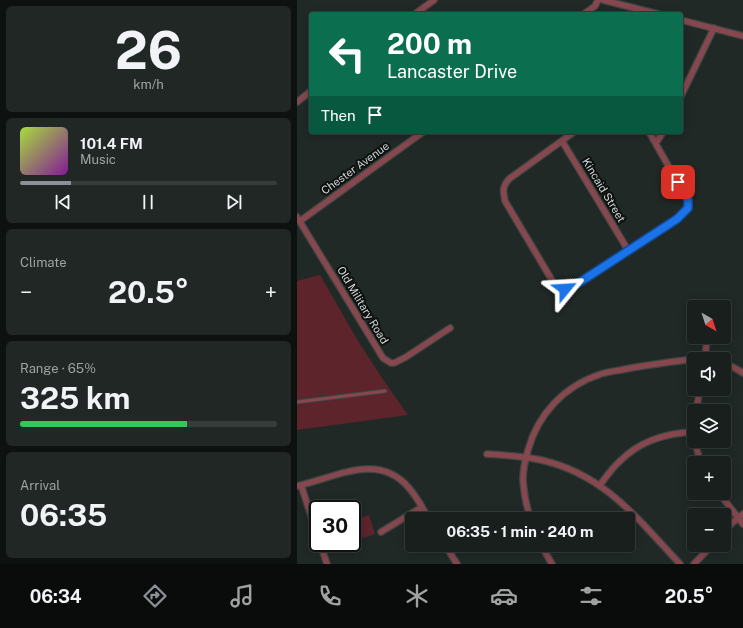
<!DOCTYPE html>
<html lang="en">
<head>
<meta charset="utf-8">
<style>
  body { margin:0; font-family:"Public Sans",sans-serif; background:#212725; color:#f1f3f6; height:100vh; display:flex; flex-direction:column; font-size:15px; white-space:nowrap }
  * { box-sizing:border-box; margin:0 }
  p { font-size:13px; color:#9fa2a3 }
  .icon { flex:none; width:22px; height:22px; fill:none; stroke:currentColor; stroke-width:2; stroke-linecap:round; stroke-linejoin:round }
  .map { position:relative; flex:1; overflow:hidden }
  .drawer { display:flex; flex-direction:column; gap:6px; padding:6px; background:#0d110f; width:297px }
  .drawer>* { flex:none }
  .banner { position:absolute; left:12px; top:12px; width:374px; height:122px; border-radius:4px; box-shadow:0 2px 10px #0003,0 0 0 1px #363d3b; background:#0b6e4f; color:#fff; overflow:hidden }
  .needle { width:26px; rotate:141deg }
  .controls { position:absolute; left:390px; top:300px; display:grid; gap:8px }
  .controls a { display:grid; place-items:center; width:44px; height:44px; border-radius:4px; background:#181f1c; box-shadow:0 2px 10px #0003,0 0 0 1px #363d3b; font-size:20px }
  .speed { position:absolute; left:12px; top:500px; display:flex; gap:8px; font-size:20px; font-weight:700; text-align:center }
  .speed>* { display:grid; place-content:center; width:52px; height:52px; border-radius:50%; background:#181f1c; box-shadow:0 2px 10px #0003,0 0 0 1px #363d3b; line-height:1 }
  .speed .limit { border:2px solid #111; border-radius:6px; background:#fff; color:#111 }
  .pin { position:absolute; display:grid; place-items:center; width:34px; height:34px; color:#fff; margin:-17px; border-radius:8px; box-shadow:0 2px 6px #0006 }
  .me { position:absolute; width:44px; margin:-22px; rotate:63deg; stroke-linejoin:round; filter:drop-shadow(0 0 3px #0008) }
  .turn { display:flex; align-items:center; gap:14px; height:84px; padding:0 12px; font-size:18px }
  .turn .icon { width:52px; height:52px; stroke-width:2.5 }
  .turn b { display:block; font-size:28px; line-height:34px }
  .then { display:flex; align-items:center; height:38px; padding:0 12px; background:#0003; gap:8px; font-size:15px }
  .big { font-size:30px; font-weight:700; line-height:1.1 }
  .drawer .tile { flex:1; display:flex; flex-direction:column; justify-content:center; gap:6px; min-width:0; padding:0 14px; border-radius:6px; background:#212725 }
  .drawer .dial { align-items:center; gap:0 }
  .dial b { font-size:52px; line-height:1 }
  .song { display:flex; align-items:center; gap:12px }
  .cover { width:48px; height:48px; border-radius:6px; background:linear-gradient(135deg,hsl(80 70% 55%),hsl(290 70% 35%)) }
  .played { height:4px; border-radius:2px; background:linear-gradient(90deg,#8c9099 20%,#363d3b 20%) }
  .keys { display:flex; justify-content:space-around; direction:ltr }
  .heat { display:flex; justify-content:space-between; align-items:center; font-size:22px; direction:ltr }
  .charge { height:6px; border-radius:3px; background:linear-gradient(90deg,#34c759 65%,#363d3b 0) }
  .trip { position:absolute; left:108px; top:512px; width:230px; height:40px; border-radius:4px; background:#181f1c; box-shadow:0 2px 10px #0003,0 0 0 1px #363d3b; font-weight:700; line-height:40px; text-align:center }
  .tab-bar { display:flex; height:64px; justify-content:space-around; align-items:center; background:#0a0c0b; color:#9fa2a3 }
  .tab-bar .icon { width:28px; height:28px }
  .tab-bar .active { color:#8c9099 }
  .tab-bar b { font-size:18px; color:#f1f3f6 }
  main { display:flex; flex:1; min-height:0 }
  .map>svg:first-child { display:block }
  .green { fill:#5d242c }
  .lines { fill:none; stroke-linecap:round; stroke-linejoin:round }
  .lane-casing { stroke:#3c4542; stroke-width:5 }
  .street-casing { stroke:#3c4542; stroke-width:8 }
  .lane { stroke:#86474e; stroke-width:3 }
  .street { stroke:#86474e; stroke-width:5.5 }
  .route-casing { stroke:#114b97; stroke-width:10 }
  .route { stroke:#1a73e8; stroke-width:7 }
  .labels { text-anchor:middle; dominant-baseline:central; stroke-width:4; stroke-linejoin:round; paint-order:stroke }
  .street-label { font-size:11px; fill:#d2d7d5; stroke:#0d1110 }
</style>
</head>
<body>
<main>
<section class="drawer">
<div class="tile dial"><b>26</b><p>km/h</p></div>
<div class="tile">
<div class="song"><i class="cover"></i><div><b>101.4 FM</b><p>Music</p></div></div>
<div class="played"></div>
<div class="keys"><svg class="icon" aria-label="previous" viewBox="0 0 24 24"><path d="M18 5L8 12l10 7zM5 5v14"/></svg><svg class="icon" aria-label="pause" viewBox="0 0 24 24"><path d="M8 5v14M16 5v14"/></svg><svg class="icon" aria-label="next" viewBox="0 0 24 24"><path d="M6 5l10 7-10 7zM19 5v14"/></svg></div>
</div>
<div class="tile"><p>Climate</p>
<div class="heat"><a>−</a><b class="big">20.5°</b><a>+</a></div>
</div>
<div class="tile"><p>Range · 65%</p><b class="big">325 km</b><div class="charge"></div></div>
<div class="tile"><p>Arrival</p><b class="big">06:35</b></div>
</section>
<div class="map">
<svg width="446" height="564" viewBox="0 0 446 564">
  <rect width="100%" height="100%" fill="#202926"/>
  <path class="green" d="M 23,275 L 61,341 L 87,381 L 111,415 L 0,430 L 0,281 Z
    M 72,515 L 78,534 L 66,538 L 60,519 Z"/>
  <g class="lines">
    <defs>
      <path id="lane" d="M 0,402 L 88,391"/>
      <path id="street" d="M 306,0 L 361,14
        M 118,14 L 137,0
        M 287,14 L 298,6 L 301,0
        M 384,20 L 446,36
        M 384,96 L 417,28
        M 0,102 L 14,91
        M 277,132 L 212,179 C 205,187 206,191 208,201 L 256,282 C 266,290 269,290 280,284 L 380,219 L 391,208 L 391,200 L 388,195 L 352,132
        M 265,141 L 331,250
        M 359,143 L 366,132
        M 0,217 L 86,358 L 94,363 L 97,363 L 109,357 L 153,328
        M 3,221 L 126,132
        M 408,359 L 410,337
        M 427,364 L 436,367 L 446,373
        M 399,411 L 403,389
        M 399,441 L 400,450 L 404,463
        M 190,454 C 208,455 226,456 244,460 C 307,474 341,519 383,564
        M 4,485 L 21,537
        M 303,485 C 309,477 315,468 323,461 C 343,441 369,433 397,432
        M 0,486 C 38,478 81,451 112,488 C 120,497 126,509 132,519
        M 422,493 L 446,524
        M 234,519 C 229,506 227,494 226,480 C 226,470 228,460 231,450 C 241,414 267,386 304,374 C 310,372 318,371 324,370 C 348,365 373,362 397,359
        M 84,532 L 125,507
        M 427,532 L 435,523 L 446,514
        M 23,543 L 30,564
        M 148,545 L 160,564
        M 244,545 L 255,564
        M 397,564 L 415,545"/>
    </defs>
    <use href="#lane" class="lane-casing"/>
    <use href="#street" class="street-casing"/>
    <use href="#lane" class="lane"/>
    <use href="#street" class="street"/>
  </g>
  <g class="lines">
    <defs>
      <path id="route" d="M 268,289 L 280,284 L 380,219 L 391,208 L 391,200 L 381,182"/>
    </defs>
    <use href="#route" class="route-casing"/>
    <use href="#route" class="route"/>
  </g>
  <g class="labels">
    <g class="street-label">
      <text transform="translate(58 168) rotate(-36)">Chester Avenue</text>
      <text transform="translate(307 190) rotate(59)">Kincaid Street</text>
      <text transform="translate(66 305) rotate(59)">Old Military Road</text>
    </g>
  </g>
</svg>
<div class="controls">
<a><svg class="needle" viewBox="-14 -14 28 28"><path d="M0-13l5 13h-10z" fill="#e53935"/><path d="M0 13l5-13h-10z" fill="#9fa2a3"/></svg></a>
<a><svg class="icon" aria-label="sound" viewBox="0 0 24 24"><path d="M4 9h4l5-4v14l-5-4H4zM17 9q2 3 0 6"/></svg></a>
<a><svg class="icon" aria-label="layers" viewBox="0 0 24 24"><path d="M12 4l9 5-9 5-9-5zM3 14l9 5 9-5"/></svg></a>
<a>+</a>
<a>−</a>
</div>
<div class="speed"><div class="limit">30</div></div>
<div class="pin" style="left:381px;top:182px;background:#d93025"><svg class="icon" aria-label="arrive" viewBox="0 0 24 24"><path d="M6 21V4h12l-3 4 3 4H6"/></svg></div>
<svg class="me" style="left:268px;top:289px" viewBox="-20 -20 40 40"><path d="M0-17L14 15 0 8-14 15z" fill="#1a73e8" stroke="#fff" stroke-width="4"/></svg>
<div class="trip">06:35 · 1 min · 240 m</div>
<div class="banner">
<div class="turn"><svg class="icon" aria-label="left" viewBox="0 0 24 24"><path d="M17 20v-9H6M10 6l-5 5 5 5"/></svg><div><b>200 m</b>Lancaster Drive</div></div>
<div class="then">Then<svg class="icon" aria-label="arrive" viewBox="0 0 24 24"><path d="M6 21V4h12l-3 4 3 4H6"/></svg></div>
</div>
</div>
</main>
<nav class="tab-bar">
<b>06:34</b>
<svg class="icon active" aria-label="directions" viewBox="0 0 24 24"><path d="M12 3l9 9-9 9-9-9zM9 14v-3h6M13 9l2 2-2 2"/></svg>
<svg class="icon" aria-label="music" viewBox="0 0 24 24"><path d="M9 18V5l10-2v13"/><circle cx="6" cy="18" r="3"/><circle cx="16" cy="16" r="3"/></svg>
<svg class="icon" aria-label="phone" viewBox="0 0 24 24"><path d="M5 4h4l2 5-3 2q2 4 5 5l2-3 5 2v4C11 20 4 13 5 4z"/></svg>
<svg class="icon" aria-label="climate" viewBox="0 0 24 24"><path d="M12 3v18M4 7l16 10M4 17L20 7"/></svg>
<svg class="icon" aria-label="car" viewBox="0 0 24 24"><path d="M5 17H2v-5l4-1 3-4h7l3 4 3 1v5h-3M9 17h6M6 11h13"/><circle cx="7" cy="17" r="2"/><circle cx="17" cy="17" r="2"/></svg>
<svg class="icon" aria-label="filters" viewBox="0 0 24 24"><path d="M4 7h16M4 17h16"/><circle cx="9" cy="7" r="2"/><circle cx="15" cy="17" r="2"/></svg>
<b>20.5°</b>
</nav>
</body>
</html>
